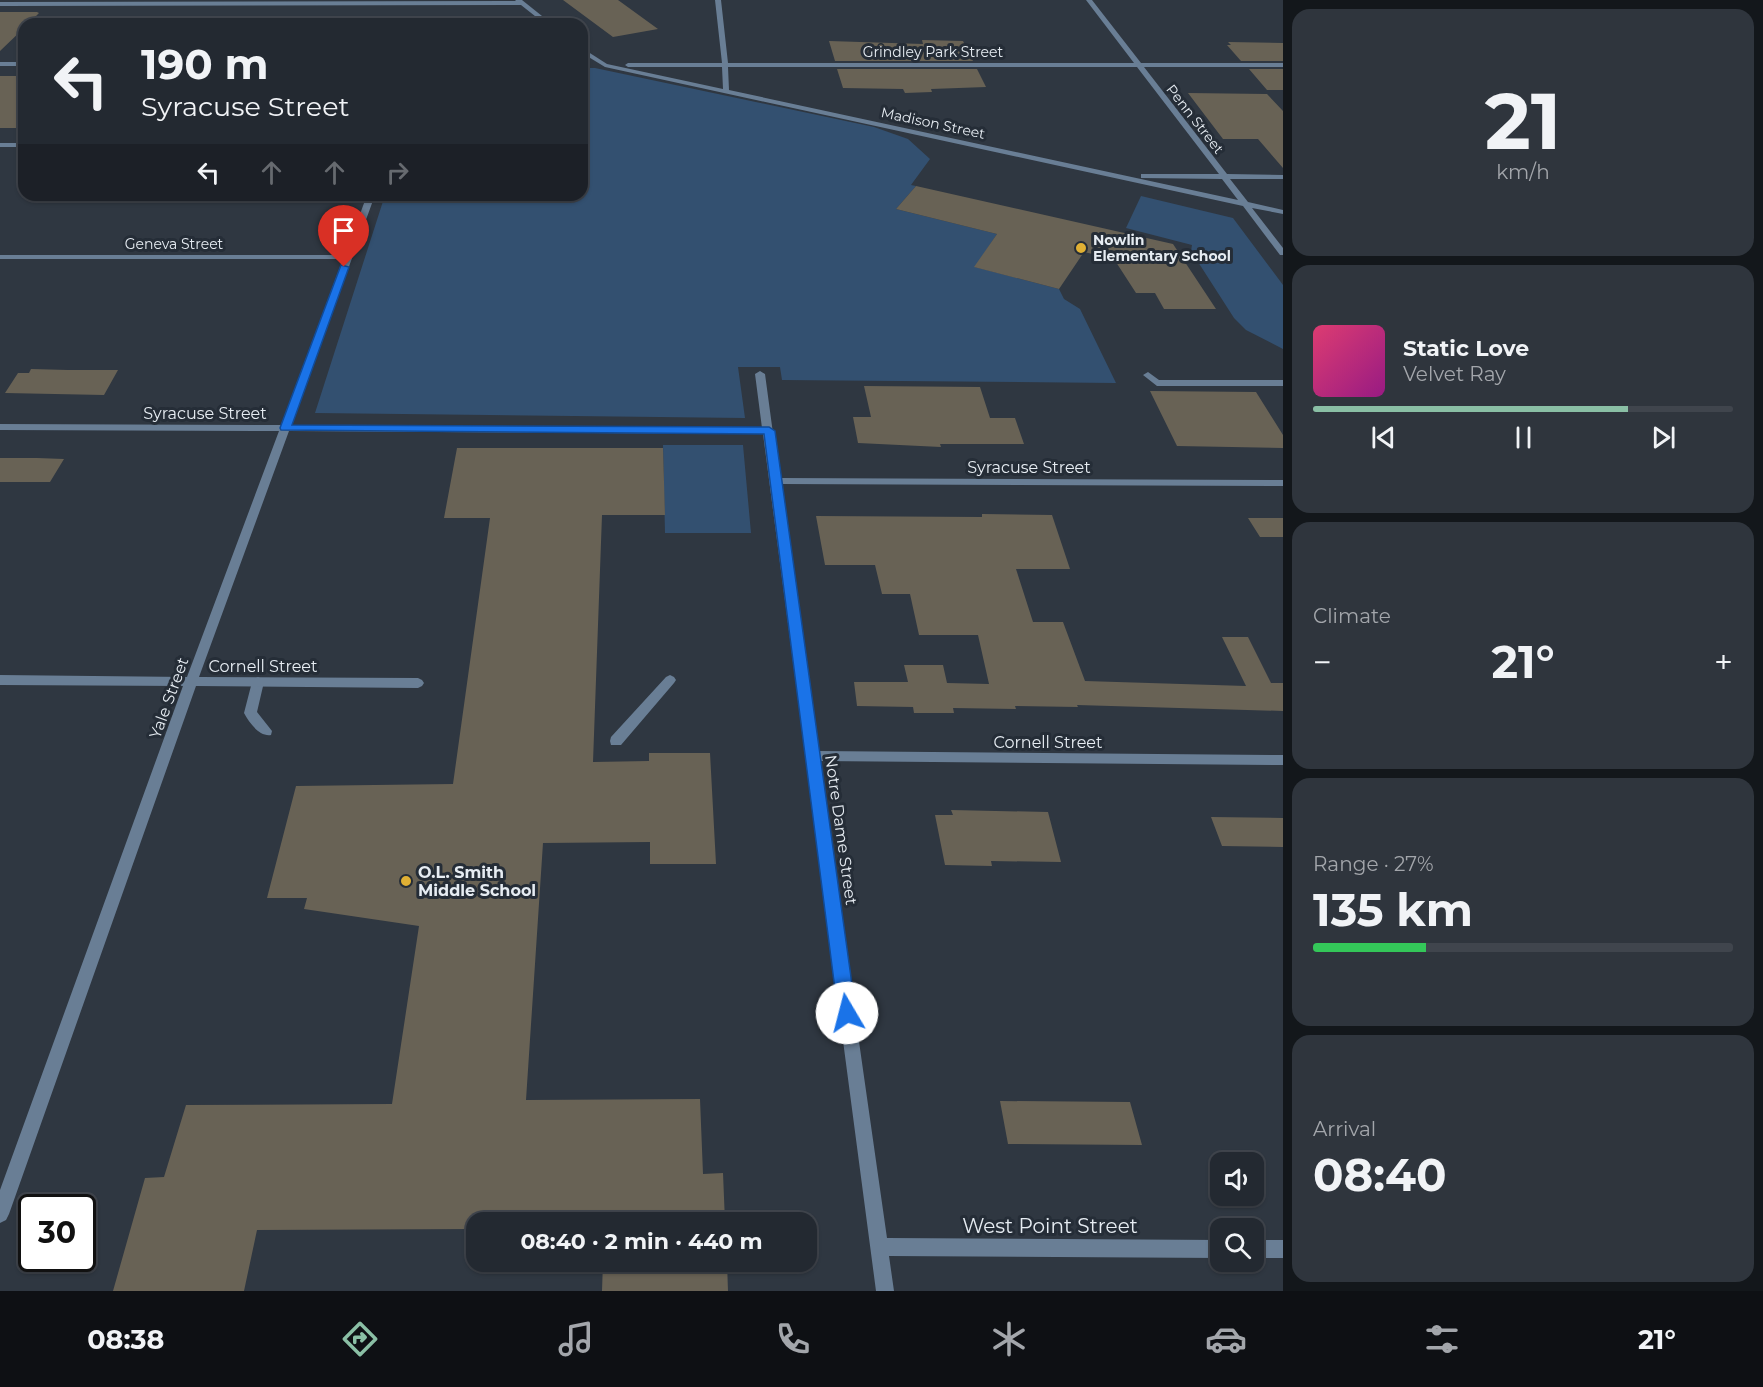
<!DOCTYPE html>
<html lang="en">
<head>
<meta charset="utf-8">
<style>
  body { margin:0; font-family:Montserrat,sans-serif; background:#2f353d; color:#f1f3f6; height:100vh; display:flex; flex-direction:column; font-size:22px; white-space:nowrap }
  * { box-sizing:border-box; margin:0 }
  p { font-size:20px; color:#a3a6ab }
  .icon { flex:none; width:33px; height:33px; fill:none; stroke:currentColor; stroke-width:2; stroke-linecap:round; stroke-linejoin:round }
  .map { position:relative; flex:1; overflow:hidden }
  .details { display:flex; flex-direction:column; gap:9px; padding:9px; background:#13171b; width:480px }
  .details>* { flex:none }
  .banner { position:absolute; left:18px; top:18px; width:570px; height:183px; border-radius:18px; box-shadow:0 2px 4px #0004,0 0 0 2px #40454d; background:#232931; color:#f1f3f6; overflow:hidden }
  .buttons { position:absolute; left:1210px; top:1152px; display:grid; gap:12px }
  .buttons a { display:grid; place-items:center; width:54px; height:54px; border-radius:12px; background:#232931; box-shadow:0 2px 4px #0004,0 0 0 2px #40454d; font-size:30px }
  .speed { position:absolute; left:18px; top:1194px; display:flex; gap:12px; font-size:30px; font-weight:700; text-align:center }
  .speed>* { display:grid; place-content:center; width:78px; height:78px; border-radius:50%; background:#232931; box-shadow:0 2px 4px #0004,0 0 0 2px #40454d; line-height:1 }
  .speed .limit { border:3px solid #111; border-radius:9px; background:#fff; color:#111 }
  .pin { position:absolute; display:grid; place-items:center; width:51px; height:51px; color:#fff; margin:-62px -26px; border-radius:50% 50% 50% 0; rotate:-45deg; box-shadow:0 0 6px #0007 }
  .pin .icon { rotate:45deg }
  .me { position:absolute; width:66px; margin:-33px; rotate:352deg; stroke-linejoin:round; filter:drop-shadow(0 0 4px #0008) }
  .turn { display:flex; align-items:center; gap:21px; height:126px; padding:0 24px; font-size:27px }
  .turn .icon { width:78px; height:78px; stroke-width:2.5 }
  .turn b { display:block; font-size:42px; line-height:51px }
  .lanes { display:flex; align-items:center; height:57px; padding:0 24px; background:#0003; justify-content:center; gap:30px; direction:ltr }
  .lanes .off { opacity:.35 }
  .big { font-size:45px; font-weight:700; line-height:1.1 }
  .details .tile { flex:1; display:flex; flex-direction:column; justify-content:center; gap:9px; min-width:0; padding:0 21px; border-radius:18px; background:#2f353d }
  .details .dial { align-items:center; gap:0 }
  .dial b { font-size:78px; line-height:1 }
  .song { display:flex; align-items:center; gap:18px }
  .cover { width:72px; height:72px; border-radius:9px; background:linear-gradient(135deg,hsl(340 70% 55%),hsl(310 70% 35%)) }
  .played { height:6px; border-radius:3px; background:linear-gradient(90deg,#8abfa5 75%,#40454d 75%) }
  .keys { display:flex; justify-content:space-around; direction:ltr }
  .heat { display:flex; justify-content:space-between; align-items:center; font-size:33px; direction:ltr }
  .charge { height:9px; border-radius:4px; background:linear-gradient(90deg,#34c759 27%,#40454d 0) }
  .trip { position:absolute; left:466px; top:1212px; width:351px; height:60px; border-radius:18px; background:#232931; box-shadow:0 2px 4px #0004,0 0 0 2px #40454d; font-weight:700; line-height:60px; text-align:center }
  .menu { display:flex; height:96px; justify-content:space-around; align-items:center; background:#0e1014; color:#a3a6ab }
  .menu .icon { width:42px; height:42px }
  .menu .current { color:#8abfa5 }
  .menu b { font-size:27px; color:#f1f3f6 }
  main { display:flex; flex:1; min-height:0 }
  .map>svg:first-child { display:block }
  .green { fill:#335070 }
  .building { fill:#686255 }
  .lines { fill:none; stroke-linecap:round; stroke-linejoin:round }
  .lane { fill:#697e95; fill-rule:evenodd }
  .street { fill:#697e95; fill-rule:evenodd }
  .route { fill:#1a73e8; stroke:#114b97; stroke-width:1.5 }
  .poi-dot { fill:#e0b034; stroke:#252d37; stroke-width:2 }
  .labels { text-anchor:middle; dominant-baseline:central; stroke-width:6; stroke-linejoin:round; paint-order:stroke }
  .far-street-label { font-size:14px; fill:#e6ecf2; stroke:#252d37 }
  .far-poi-label { font-size:14px; font-weight:bold; fill:#e6ecf2; stroke:#252d37; text-anchor:start }
  .street-label { font-size:16px; fill:#e6ecf2; stroke:#252d37 }
  .poi-label { font-size:16px; font-weight:bold; fill:#e6ecf2; stroke:#252d37; text-anchor:start }
  .near-street-label { font-size:20px; fill:#e6ecf2; stroke:#252d37 }
</style>
</head>
<body>
<main>
<div class="map">
<svg width="1283" height="1291" viewBox="0 0 1283 1291">
  <rect width="100%" height="100%" fill="#2f3741"/>
  <path class="green" d="M 582,68 L 595,68 L 874,127 L 908,139 L 930,159 L 911,185 L 916,186 L 896,209 L 997,234 L 975,267 L 1059,289 L 1064,299 L 1080,309 L 1116,383 L 782,380 L 780,367 L 738,367 L 745,418 L 315,413 L 385,195 L 582,195 Z
    M 1141,196 L 1233,218 L 1283,285 L 1283,349 L 1246,330 L 1234,318 L 1191,251 L 1192,245 L 1126,228 Z
    M 663,445 L 743,445 L 751,533 L 665,533 Z"/>
  <path class="building" d="M 563,0 L 618,0 L 658,29 L 613,37 Z
    M 0,12 L 37,12 L 39,13 L 28,24 L 24,24 L 24,28 L 0,51 Z
    M 922,40 L 963,41 L 973,61 L 835,61 L 829,41 L 923,44 Z
    M 1228,42 L 1283,43 L 1283,61 L 1241,61 L 1227,45 L 1231,45 Z
    M 837,69 L 977,69 L 986,87 L 931,89 L 932,92 L 905,93 L 903,89 L 843,88 Z
    M 1249,69 L 1283,69 L 1283,90 L 1267,90 Z
    M 0,76 L 24,76 L 24,128 L 0,128 Z
    M 1188,93 L 1267,94 L 1283,111 L 1283,168 L 1258,139 L 1223,139 Z
    M 916,186 L 1173,244 L 1216,309 L 1164,309 L 1155,293 L 1136,293 L 1114,259 L 1084,252 L 1059,289 L 974,267 L 997,234 L 896,209 Z
    M 31,369 L 68,370 L 118,370 L 104,395 L 5,393 L 18,373 L 29,373 Z
    M 864,386 L 980,387 L 990,418 L 1015,418 L 1024,444 L 940,444 L 941,447 L 858,443 L 853,417 L 871,417 Z
    M 1150,391 L 1256,392 L 1283,435 L 1283,448 L 1177,446 Z
    M 457,448 L 663,448 L 665,515 L 602,515 L 593,762 L 649,761 L 649,753 L 710,753 L 716,864 L 650,864 L 650,842 L 543,843 L 526,1100 L 700,1099 L 703,1174 L 723,1173 L 725,1222 L 477,1222 L 477,1229 L 257,1230 L 244,1291 L 113,1291 L 145,1178 L 164,1177 L 186,1105 L 392,1104 L 419,926 L 304,909 L 307,898 L 267,898 L 296,786 L 453,784 L 490,518 L 444,518 Z
    M 0,458 L 37,458 L 64,459 L 50,482 L 0,482 Z
    M 982,514 L 1052,515 L 1070,569 L 1016,569 L 1033,622 L 1063,622 L 1085,681 L 1246,686 L 1222,637 L 1248,637 L 1271,683 L 1283,683 L 1283,711 L 1077,705 L 1078,707 L 1015,706 L 1016,709 L 953,708 L 954,713 L 914,713 L 913,707 L 857,706 L 854,682 L 908,682 L 904,665 L 943,665 L 947,683 L 989,684 L 978,635 L 919,635 L 910,594 L 882,594 L 875,565 L 825,565 L 816,516 L 982,517 Z
    M 1248,518 L 1283,518 L 1283,537 L 1260,537 Z
    M 951,810 L 1048,812 L 1061,862 L 991,861 L 992,866 L 945,865 L 935,815 L 953,815 Z
    M 1211,817 L 1283,818 L 1283,847 L 1222,846 Z
    M 1000,1101 L 1130,1102 L 1142,1145 L 1008,1144 Z
    M 603,1262 L 727,1262 L 728,1291 L 602,1291 Z"/>
  <g class="lines">
    <path class="lane" d="M 1148,372 L 1159,380 L 1283,380 L 1283,386 L 1157,386 L 1143,375 Z
      M 670,675 L 674,677 L 676,680 L 674,683 L 621,745 L 611,745 L 610,741 L 611,737 L 666,677 Z
      M 258,677 L 262,679 L 264,682 L 257,712 L 272,731 L 271,735 C 259,737 249,722 244,713 L 252,682 L 254,679 Z"/>
    <path class="street" d="M 515,0 L 522,0 L 552,24 L 545,24 L 521,5 L 0,6 L 0,2 L 516,1 Z
      M 715,0 L 721,0 L 728,63 L 1134,63 L 1086,0 L 1092,0 L 1141,63 L 1283,63 L 1283,67 L 1144,67 L 1227,174 L 1283,175 L 1283,179 L 1230,179 L 1248,202 L 1283,210 L 1283,214 L 1252,208 L 1283,248 L 1283,255 L 1280,255 L 1243,206 L 605,67 L 582,53 L 582,48 L 607,64 L 723,89 L 722,67 L 628,67 L 625,65 L 628,63 L 722,63 ZM 728,67 L 1137,67 L 1219,174 L 1141,174 L 1141,178 L 1222,179 L 1238,200 L 729,90 Z
      M 0,62 L 24,62 L 24,66 L 0,66 Z
      M 0,143 L 24,143 L 24,147 L 0,147 Z
      M 367,195 L 375,195 L 291,426 L 762,428 L 755,374 L 760,371 L 765,374 L 779,478 L 1283,480 L 1283,486 L 780,484 L 818,751 L 1283,755 L 1283,765 L 819,761 L 887,1238 L 1221,1240 L 1221,1258 L 889,1256 L 894,1291 L 876,1291 L 763,434 L 289,431 L 199,677 L 418,678 L 422,680 L 424,683 L 422,686 L 418,688 L 196,686 L 9,1214 L 6,1220 L 0,1223 L 0,1190 L 183,686 L 0,685 L 0,675 L 187,677 L 279,431 L 0,430 L 0,424 L 281,425 L 343,259 L 0,259 L 0,255 L 345,255 Z
      M 1254,1240 L 1283,1240 L 1283,1258 L 1254,1258 Z"/>
  </g>
  <path class="route" d="M 341,265 L 349,267 L 292,425 L 769,427 L 775,431 L 856,1013 L 854,1019 L 847,1022 L 841,1019 L 838,1013 L 764,434 L 281,430 L 280,428 Z"/>
  <g class="poi-dot">
    <circle cx="1081" cy="248" r="6"/>
    <circle cx="406" cy="881" r="6"/>
  </g>
  <g class="labels">
    <g class="far-street-label">
      <text x="933" y="52">Grindley Park Street</text>
      <text transform="translate(1195 119) rotate(52)">Penn Street</text>
      <text transform="translate(933 123) rotate(12)">Madison Street</text>
      <text x="174" y="244">Geneva Street</text>
    </g>
    <g class="far-poi-label">
      <text x="1093" y="240">Nowlin<tspan x="1093" dy="16">Elementary School</tspan></text>
    </g>
    <g class="street-label">
      <text x="205" y="413">Syracuse Street</text>
      <text x="1029" y="467">Syracuse Street</text>
      <text x="263" y="666">Cornell Street</text>
      <text transform="translate(169 698) rotate(-70)">Yale Street</text>
      <text x="1048" y="742">Cornell Street</text>
      <text transform="translate(841 830) rotate(82)">Notre Dame Street</text>
    </g>
    <g class="poi-label">
      <text x="418" y="872">O.L. Smith<tspan x="418" dy="18">Middle School</tspan></text>
    </g>
    <g class="near-street-label">
      <text x="1050" y="1226">West Point Street</text>
    </g>
  </g>
</svg>
<div class="buttons">
<a><svg class="icon" aria-label="sound" viewBox="0 0 24 24"><path d="M4 9h4l5-4v14l-5-4H4zM17 9q2 3 0 6"/></svg></a>
<a><svg class="icon" aria-label="search" viewBox="0 0 24 24"><circle cx="10" cy="10" r="6"/><path d="M15 15l6 6"/></svg></a>
</div>
<div class="speed"><div class="limit">30</div></div>
<div class="pin" style="left:344px;top:267px;background:#d93025"><svg class="icon" aria-label="arrive" viewBox="0 0 24 24"><path d="M6 21V4h12l-3 4 3 4H6"/></svg></div>
<svg class="me" style="left:847px;top:1013px" viewBox="-20 -20 40 40"><circle r="19" fill="#fff"/><path d="M0-13L10 11 0 6-10 11z" fill="#1a73e8"/></svg>
<div class="trip">08:40 · 2 min · 440 m</div>
<div class="banner">
<div class="turn"><svg class="icon" aria-label="left" viewBox="0 0 24 24"><path d="M17 20v-9H6M10 6l-5 5 5 5"/></svg><div><b>190 m</b>Syracuse Street</div></div>
<div class="lanes"><svg class="icon" aria-label="left" viewBox="0 0 24 24"><path d="M17 20v-9H6M10 6l-5 5 5 5"/></svg><svg class="icon off" aria-label="ahead" viewBox="0 0 24 24"><path d="M12 20V5M6 11l6-6 6 6"/></svg><svg class="icon off" aria-label="ahead" viewBox="0 0 24 24"><path d="M12 20V5M6 11l6-6 6 6"/></svg><svg class="icon off" aria-label="right" viewBox="0 0 24 24"><path d="M7 20v-9h11M14 6l5 5-5 5"/></svg></div>
</div>
</div>
<section class="details">
<div class="tile dial"><b>21</b><p>km/h</p></div>
<div class="tile">
<div class="song"><i class="cover"></i><div><b>Static Love</b><p>Velvet Ray</p></div></div>
<div class="played"></div>
<div class="keys"><svg class="icon" aria-label="previous" viewBox="0 0 24 24"><path d="M18 5L8 12l10 7zM5 5v14"/></svg><svg class="icon" aria-label="pause" viewBox="0 0 24 24"><path d="M8 5v14M16 5v14"/></svg><svg class="icon" aria-label="next" viewBox="0 0 24 24"><path d="M6 5l10 7-10 7zM19 5v14"/></svg></div>
</div>
<div class="tile"><p>Climate</p>
<div class="heat"><a>−</a><b class="big">21°</b><a>+</a></div>
</div>
<div class="tile"><p>Range · 27%</p><b class="big">135 km</b><div class="charge"></div></div>
<div class="tile"><p>Arrival</p><b class="big">08:40</b></div>
</section>
</main>
<nav class="menu">
<b>08:38</b>
<svg class="icon current" aria-label="directions" viewBox="0 0 24 24"><path d="M12 3l9 9-9 9-9-9zM9 14v-3h6M13 9l2 2-2 2"/></svg>
<svg class="icon" aria-label="music" viewBox="0 0 24 24"><path d="M9 18V5l10-2v13"/><circle cx="6" cy="18" r="3"/><circle cx="16" cy="16" r="3"/></svg>
<svg class="icon" aria-label="phone" viewBox="0 0 24 24"><path d="M5 4h4l2 5-3 2q2 4 5 5l2-3 5 2v4C11 20 4 13 5 4z"/></svg>
<svg class="icon" aria-label="climate" viewBox="0 0 24 24"><path d="M12 3v18M4 7l16 10M4 17L20 7"/></svg>
<svg class="icon" aria-label="car" viewBox="0 0 24 24"><path d="M5 17H2v-5l4-1 3-4h7l3 4 3 1v5h-3M9 17h6M6 11h13"/><circle cx="7" cy="17" r="2"/><circle cx="17" cy="17" r="2"/></svg>
<svg class="icon" aria-label="filters" viewBox="0 0 24 24"><path d="M4 7h16M4 17h16"/><circle cx="9" cy="7" r="2"/><circle cx="15" cy="17" r="2"/></svg>
<b>21°</b>
</nav>
</body>
</html>
